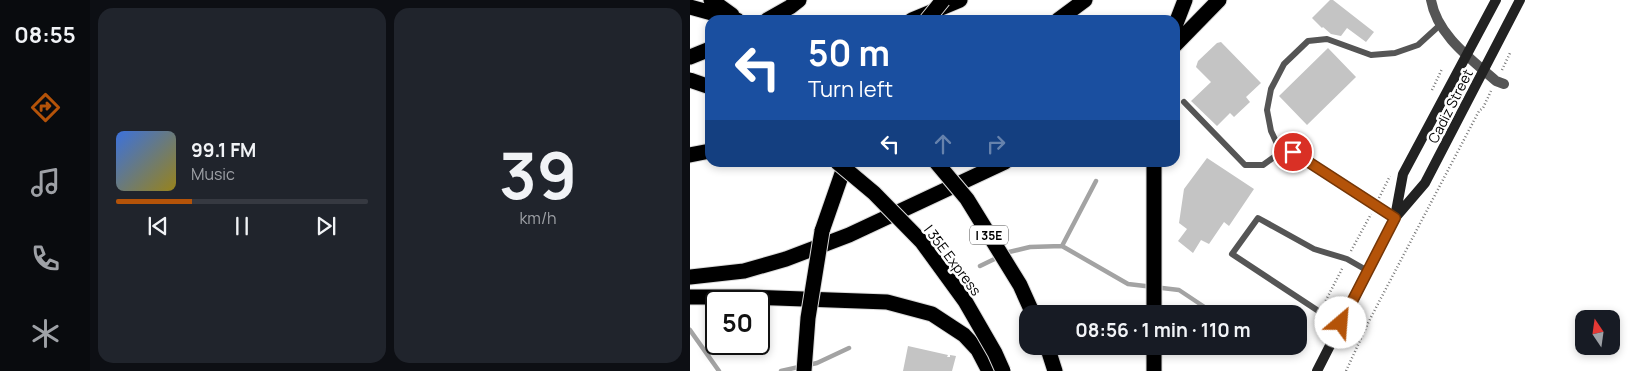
<!DOCTYPE html>
<html lang="en">
<head>
<meta charset="utf-8">
<style>
  body { margin:0; font-family:Manrope,sans-serif; background:#20242c; color:#f1f3f6; height:100vh; display:flex; flex-direction:column; font-size:19px; white-space:nowrap }
  * { box-sizing:border-box; margin:0 }
  p { font-size:16px; color:#9ea1a6 }
  .icon { flex:none; width:28px; height:28px; fill:none; stroke:currentColor; stroke-width:2; stroke-linecap:round; stroke-linejoin:round }
  .map { position:relative; flex:1; overflow:hidden }
  .side { display:flex; flex-direction:column; gap:8px; padding:8px; background:#0d0f14; width:600px }
  .side>* { flex:none }
  .banner { position:absolute; left:15px; top:15px; width:475px; height:152px; border-radius:15px; box-shadow:0 2px 8px #0003; background:#1a4fa0; color:#fff; overflow:hidden }
  .needle { width:32px; rotate:347deg }
  .controls { position:absolute; left:885px; top:310px; display:grid; gap:10px }
  .controls a { display:grid; place-items:center; width:45px; height:45px; border-radius:10px; background:#171b24; box-shadow:0 2px 8px #0003; font-size:25px }
  .speed { position:absolute; left:15px; top:290px; display:flex; gap:10px; font-size:25px; font-weight:700; text-align:center }
  .speed>* { display:grid; place-content:center; width:65px; height:65px; border-radius:50%; background:#171b24; box-shadow:0 2px 8px #0003; line-height:1 }
  .speed .limit { border:2px solid #111; border-radius:8px; background:#fff; color:#111 }
  .pin { position:absolute; display:grid; place-items:center; width:42px; height:42px; color:#fff; margin:-21px; border:2px solid #fff; border-radius:50%; box-shadow:0 1px 5px #0007 }
  .me { position:absolute; width:55px; margin:-28px; rotate:27deg; stroke-linejoin:round; filter:drop-shadow(0 0 4px #0008) }
  .turn { display:flex; align-items:center; gap:18px; height:105px; padding:0 20px; font-size:22px }
  .turn .icon { width:65px; height:65px; stroke-width:2.5 }
  .turn b { display:block; font-size:35px; line-height:42px }
  .lanes { display:flex; align-items:center; height:48px; padding:0 20px; background:#0003; justify-content:center; gap:25px; direction:ltr }
  .lanes .off { opacity:.35 }
  .side .tile { flex:1; display:flex; flex-direction:column; justify-content:center; gap:8px; min-width:0; padding:0 18px; border-radius:15px; background:#20242c }
  .side .dial { align-items:center; gap:0 }
  .dial b { font-size:65px; line-height:1 }
  .song { display:flex; align-items:center; gap:15px }
  .cover { width:60px; height:60px; border-radius:8px; background:linear-gradient(135deg,hsl(220 70% 55%),hsl(50 70% 35%)) }
  .played { height:5px; border-radius:2px; background:linear-gradient(90deg,#b45309 30%,#363941 30%) }
  .keys { display:flex; justify-content:space-around; direction:ltr }
  .side .tiles { flex:1; display:grid; gap:8px; grid-template-columns:repeat(2,1fr) }
  .trip { position:absolute; left:329px; top:305px; width:288px; height:50px; border-radius:15px; background:#171b24; box-shadow:0 2px 8px #0003; font-weight:700; line-height:50px; text-align:center }
  main { display:flex; flex:1; min-height:0 }
  .tab-bar { display:flex; flex-direction:column; width:90px; justify-content:space-around; align-items:center; background:#090b0e; color:#9ea1a6 }
  .tab-bar .icon { width:35px; height:35px }
  .tab-bar .on { color:#b45309 }
  .tab-bar b { font-size:22px; color:#f1f3f6 }
  .map>svg:first-child { display:block }
  .lines { fill:none; stroke-linecap:round; stroke-linejoin:round }
  .stream { stroke:#a3a3a3; stroke-width:4.5 }
  .building { fill:#c4c4c4 }
  .motorway-casing { stroke:#dbdbdb; stroke-width:17 }
  .path { stroke:#777; stroke-width:2.5; stroke-dasharray:1 2.5; stroke-linecap:butt }
  .service { stroke:#555; stroke-width:6 }
  .minor { stroke:#555; stroke-width:10 }
  .secondary { stroke:#222; stroke-width:10 }
  .motorway { stroke:#000; stroke-width:15 }
  .motorway-bridge-casing { stroke:#dbdbdb; stroke-width:17; stroke-linecap:butt }
  .motorway-bridge { stroke:#000; stroke-width:15 }
  .route-casing { stroke:#753606; stroke-width:12 }
  .route { stroke:#b45309; stroke-width:9 }
  .labels { text-anchor:middle; dominant-baseline:central; stroke-width:5; stroke-linejoin:round; paint-order:stroke }
  .shield { fill:#fff; stroke:#4c4c4c; stroke-width:1 }
  .shield-label { font-size:12px; font-weight:bold; fill:#000 }
  .street-label { font-size:14px; fill:#000; stroke:#fff }
</style>
</head>
<body>
<main>
<nav class="tab-bar">
<b>08:55</b>
<svg class="icon on" aria-label="directions" viewBox="0 0 24 24"><path d="M12 3l9 9-9 9-9-9zM9 14v-3h6M13 9l2 2-2 2"/></svg>
<svg class="icon" aria-label="music" viewBox="0 0 24 24"><path d="M9 18V5l10-2v13"/><circle cx="6" cy="18" r="3"/><circle cx="16" cy="16" r="3"/></svg>
<svg class="icon" aria-label="phone" viewBox="0 0 24 24"><path d="M5 4h4l2 5-3 2q2 4 5 5l2-3 5 2v4C11 20 4 13 5 4z"/></svg>
<svg class="icon" aria-label="climate" viewBox="0 0 24 24"><path d="M12 3v18M4 7l16 10M4 17L20 7"/></svg>
</nav>
<section class="side">
<div class="tiles">
<div class="tile">
<div class="song"><i class="cover"></i><div><b>99.1 FM</b><p>Music</p></div></div>
<div class="played"></div>
<div class="keys"><svg class="icon" aria-label="previous" viewBox="0 0 24 24"><path d="M18 5L8 12l10 7zM5 5v14"/></svg><svg class="icon" aria-label="pause" viewBox="0 0 24 24"><path d="M8 5v14M16 5v14"/></svg><svg class="icon" aria-label="next" viewBox="0 0 24 24"><path d="M6 5l10 7-10 7zM19 5v14"/></svg></div>
</div>
<div class="tile dial"><b>39</b><p>km/h</p></div>
</div>
</section>
<div class="map">
<svg width="945" height="371" viewBox="0 0 945 371">
  <rect width="100%" height="100%" fill="#fff"/>
  <g class="lines">
    <path class="stream" d="M 372,246 L 406,181
      M 290,266 L 319,252 L 340,247 L 372,246 L 438,284 L 489,290 L 525,314
      M 0,330 L 29,371
      M 584,346 L 594,351
      M 91,371 L 127,363 L 159,348"/>
  </g>
  <path class="building" d="M 640,0 L 643,0 L 684,32 L 676,42 L 657,28 L 651,36 L 641,34 L 633,27 L 632,28 L 622,18 Z
    M 531,42 L 571,83 L 556,97 L 560,102 L 544,117 L 540,113 L 527,126 L 501,101 L 521,82 L 506,67 L 508,61 L 527,43 Z
    M 638,48 L 666,77 L 617,125 L 589,96 Z
    M 517,158 L 564,189 L 539,226 L 534,222 L 519,244 L 511,240 L 503,253 L 488,241 L 497,229 L 489,223 L 494,189 Z
    M 218,346 L 258,355 L 257,357 L 260,357 L 260,355 L 266,356 L 262,371 L 213,371 Z"/>
  <g class="lines">
    <defs>
      <path id="motorway" d="M 21,0 L 42,15
        M 0,7 L 47,20
        M 77,20 L 100,7 L 109,0
        M 222,20 L 270,0
        M 368,20 L 395,0
        M 485,26 L 495,0
        M 485,45 L 529,0
        M 0,57 L 20,49
        M 0,155 L 20,151
        M 132,231 L 156,162
        M 0,277 L 54,271 L 96,259 L 159,235 L 315,162
        M 0,297 L 59,297 L 197,302 L 242,314 L 274,335 L 288,350 L 299,371
        M 464,314 L 464,162
        M 357,346 L 365,371
        M 464,371 L 464,346"/>
    </defs>
    <use href="#motorway" class="motorway-casing"/>
    <path class="path" d="M 812,70 L 820,53
      M 742,90 L 752,69
      M 689,198 L 700,176
      M 661,251 L 681,214
      M 634,304 L 653,267
      M 656,371 L 679,321 L 789,111 L 793,108 L 801,91"/>
    <path class="service" d="M 494,102 L 555,165 L 573,165 L 591,152 L 603,152 L 705,218
      M 591,152 L 581,131 L 577,110 L 581,89 L 594,64 L 618,41 L 637,39 L 681,55 L 705,53 L 728,45 L 750,25
      M 651,323 L 630,312 L 542,254 L 568,218 L 624,249 L 657,259 L 678,271"/>
    <path class="minor" d="M 741,0 C 747,35 781,59 806,81 L 814,84"/>
    <path class="secondary" d="M 705,217 L 713,174 L 806,0
      M 627,371 L 705,218 L 735,183 L 830,0"/>
    <use href="#motorway" class="motorway"/>
    <defs>
      <path id="motorway-bridge" d="M 237,20 L 253,0
        M 0,80 L 20,87
        M 147,162 L 184,193 L 232,242 L 275,301 L 305,353 L 313,371
        M 246,162 L 277,199 L 330,285 L 343,314
        M 114,371 L 118,318 L 132,231"/>
    </defs>
    <use href="#motorway-bridge" class="motorway-bridge-casing"/>
    <use href="#motorway-bridge" class="motorway-bridge"/>
  </g>
  <g class="lines">
    <defs>
      <path id="route" d="M 603,152 L 705,218 L 651,323"/>
    </defs>
    <use href="#route" class="route-casing"/>
    <use href="#route" class="route"/>
  </g>
  <g class="labels">
    <rect class="shield" x="280" y="225.5" width="38" height="19" rx="4"/>
    <g class="shield-label">
      <text x="299" y="235">I 35E</text>
    </g>
    <g class="street-label">
      <text transform="translate(760 106) rotate(-63)">Cadiz Street</text>
      <text transform="translate(263 260) rotate(53)">I 35E Express</text>
    </g>
  </g>
</svg>
<div class="controls">
<a><svg class="needle" viewBox="-14 -14 28 28"><path d="M0-13l5 13h-10z" fill="#e53935"/><path d="M0 13l5-13h-10z" fill="#9ea1a6"/></svg></a>
</div>
<div class="speed"><div class="limit">50</div></div>
<div class="pin" style="left:603px;top:152px;background:#d93025"><svg class="icon" aria-label="arrive" viewBox="0 0 24 24"><path d="M6 21V4h12l-3 4 3 4H6"/></svg></div>
<svg class="me" style="left:651px;top:323px" viewBox="-20 -20 40 40"><circle r="19" fill="#fff"/><path d="M0-13L10 11 0 6-10 11z" fill="#b45309"/></svg>
<div class="trip">08:56 · 1 min · 110 m</div>
<div class="banner">
<div class="turn"><svg class="icon" aria-label="left" viewBox="0 0 24 24"><path d="M17 20v-9H6M10 6l-5 5 5 5"/></svg><div><b>50 m</b>Turn left</div></div>
<div class="lanes"><svg class="icon" aria-label="left" viewBox="0 0 24 24"><path d="M17 20v-9H6M10 6l-5 5 5 5"/></svg><svg class="icon off" aria-label="ahead" viewBox="0 0 24 24"><path d="M12 20V5M6 11l6-6 6 6"/></svg><svg class="icon off" aria-label="right" viewBox="0 0 24 24"><path d="M7 20v-9h11M14 6l5 5-5 5"/></svg></div>
</div>
</div>
</main>
</body>
</html>
